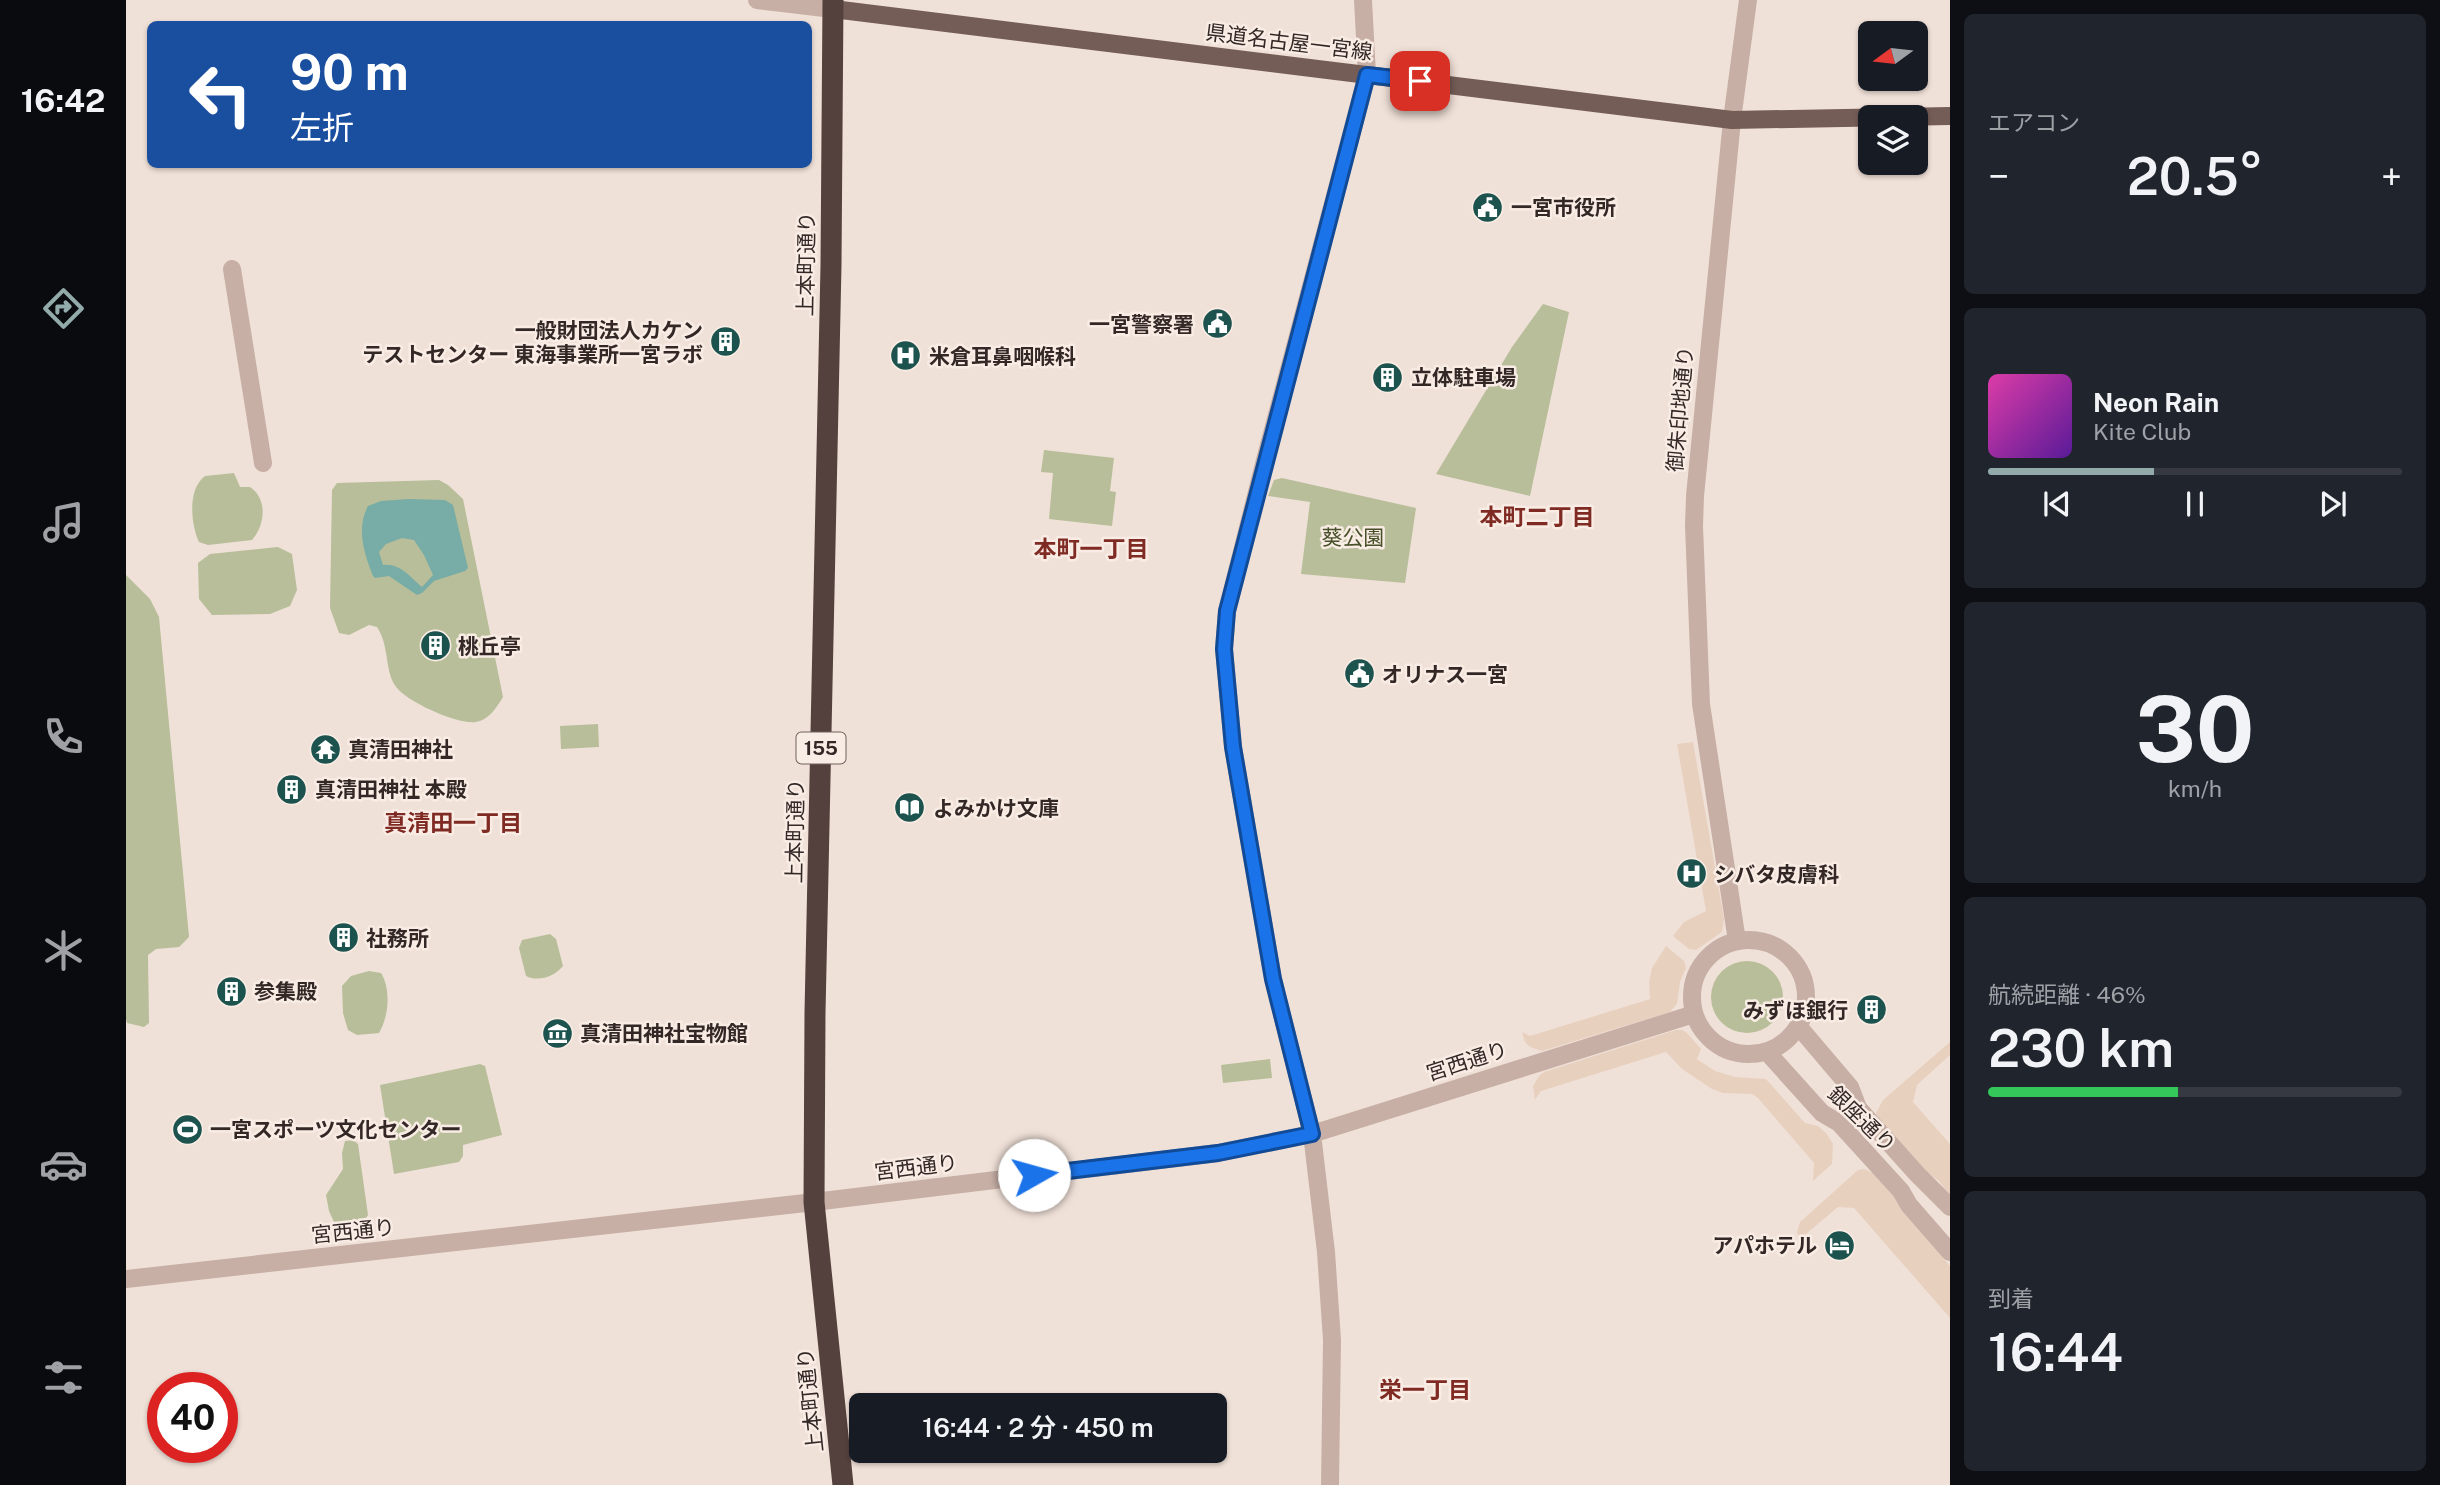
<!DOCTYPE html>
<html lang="ja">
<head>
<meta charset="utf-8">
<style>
  body { margin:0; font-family:"Public Sans","Noto Sans JP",sans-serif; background:#20242c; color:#f1f3f6; height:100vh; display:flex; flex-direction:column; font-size:26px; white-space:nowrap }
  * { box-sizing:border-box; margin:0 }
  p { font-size:23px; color:#9ea1a6 }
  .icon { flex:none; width:38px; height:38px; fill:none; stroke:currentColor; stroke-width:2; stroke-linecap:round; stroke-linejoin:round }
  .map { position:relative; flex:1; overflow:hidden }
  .details { display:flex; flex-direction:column; gap:14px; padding:14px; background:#0d0f14; width:490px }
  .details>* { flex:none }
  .hud { position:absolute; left:21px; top:21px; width:665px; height:147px; border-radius:10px; box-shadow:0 2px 5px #0004; background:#1a4fa0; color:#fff; overflow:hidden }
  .needle { width:46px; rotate:255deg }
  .buttons { position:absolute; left:1732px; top:21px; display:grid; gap:14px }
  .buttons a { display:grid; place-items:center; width:70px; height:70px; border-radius:10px; background:#171b24; box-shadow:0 2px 5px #0004; font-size:35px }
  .speed { position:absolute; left:21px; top:1372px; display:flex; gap:14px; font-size:35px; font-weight:700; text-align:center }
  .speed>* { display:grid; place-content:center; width:91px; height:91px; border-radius:50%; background:#171b24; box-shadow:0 2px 5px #0004; line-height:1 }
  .speed .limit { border:10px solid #d22; background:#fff; color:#111 }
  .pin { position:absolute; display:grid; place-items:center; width:60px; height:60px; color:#fff; margin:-30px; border-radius:14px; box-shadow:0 4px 10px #0006 }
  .me { position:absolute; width:77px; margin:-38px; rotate:83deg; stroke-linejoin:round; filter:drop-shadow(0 0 5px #0008) }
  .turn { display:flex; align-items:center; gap:24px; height:147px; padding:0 28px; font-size:32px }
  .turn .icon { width:91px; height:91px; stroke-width:2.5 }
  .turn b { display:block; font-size:49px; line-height:60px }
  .big { font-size:52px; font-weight:600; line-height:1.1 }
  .details .widget { flex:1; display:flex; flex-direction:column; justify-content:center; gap:10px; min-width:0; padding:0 24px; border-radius:10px; background:#20242c }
  .details .dial { align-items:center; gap:0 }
  .dial b { font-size:91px; line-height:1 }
  .song { display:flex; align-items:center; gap:21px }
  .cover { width:84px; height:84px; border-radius:10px; background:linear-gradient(135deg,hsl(320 70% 55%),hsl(270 70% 35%)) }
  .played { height:7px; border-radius:4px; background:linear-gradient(90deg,#92abaa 40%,#363941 40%) }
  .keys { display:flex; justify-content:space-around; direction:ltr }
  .heat { display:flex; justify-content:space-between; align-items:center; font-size:38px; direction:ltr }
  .charge { height:10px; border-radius:5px; background:linear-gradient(90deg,#34c759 46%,#363941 0) }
  .trip { position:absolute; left:723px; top:1393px; width:378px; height:70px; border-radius:10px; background:#171b24; box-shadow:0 2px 5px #0004; font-weight:600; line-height:70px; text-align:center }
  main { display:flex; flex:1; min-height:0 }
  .dock { display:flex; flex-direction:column; width:126px; justify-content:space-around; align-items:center; background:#090b0e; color:#9ea1a6 }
  .dock .icon { width:49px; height:49px }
  .dock .on { color:#92abaa }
  .dock b { font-size:32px; color:#f1f3f6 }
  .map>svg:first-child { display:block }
  .green { fill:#b7be99 }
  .plaza { fill:#e8d0bf }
  .water { fill:#78aca6; fill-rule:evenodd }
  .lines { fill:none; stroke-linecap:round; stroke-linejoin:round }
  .minor { stroke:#c7afa5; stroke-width:18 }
  .major { stroke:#755d57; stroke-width:18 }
  .highway { stroke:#54413d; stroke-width:21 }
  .route-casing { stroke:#114b97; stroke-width:18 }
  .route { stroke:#1a73e8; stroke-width:12 }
  .labels { text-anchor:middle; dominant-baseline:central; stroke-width:5; stroke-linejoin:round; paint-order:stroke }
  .shield { fill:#f8ece4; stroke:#6e635f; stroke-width:2 }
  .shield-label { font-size:19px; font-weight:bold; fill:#332826 }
  .street-label { font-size:21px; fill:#332826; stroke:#f8ece4 }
  .poi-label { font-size:21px; font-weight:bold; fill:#332826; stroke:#f8ece4; text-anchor:start }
  .park-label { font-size:21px; fill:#48502a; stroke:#f8ece4 }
  .neighbourhood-label { font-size:23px; font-weight:bold; fill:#7f2a22; stroke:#f8ece4 }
</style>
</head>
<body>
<main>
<nav class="dock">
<b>16:42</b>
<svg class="icon on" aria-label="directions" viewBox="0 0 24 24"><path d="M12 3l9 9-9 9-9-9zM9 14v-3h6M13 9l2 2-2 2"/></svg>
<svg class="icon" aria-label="music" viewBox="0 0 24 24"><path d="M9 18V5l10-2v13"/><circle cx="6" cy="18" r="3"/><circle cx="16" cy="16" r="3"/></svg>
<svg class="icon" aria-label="phone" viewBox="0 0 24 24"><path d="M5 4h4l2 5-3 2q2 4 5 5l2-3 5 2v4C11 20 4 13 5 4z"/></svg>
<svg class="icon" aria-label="climate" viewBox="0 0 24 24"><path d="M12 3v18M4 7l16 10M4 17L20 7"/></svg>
<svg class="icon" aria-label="car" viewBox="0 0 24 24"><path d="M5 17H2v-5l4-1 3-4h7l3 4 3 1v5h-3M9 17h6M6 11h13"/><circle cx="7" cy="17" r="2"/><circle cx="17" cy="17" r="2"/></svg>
<svg class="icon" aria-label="filters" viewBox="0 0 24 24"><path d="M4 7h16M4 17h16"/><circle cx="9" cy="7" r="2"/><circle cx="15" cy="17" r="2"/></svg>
</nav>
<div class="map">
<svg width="1824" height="1485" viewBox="0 0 1824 1485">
  <rect width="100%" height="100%" fill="#f0e1d8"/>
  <path class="green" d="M 1417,304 L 1443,312 L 1404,496 L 1310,474 L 1386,347 Z
    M 918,450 L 988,458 L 984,491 L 990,492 L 986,526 L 923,519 L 927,473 L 915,472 Z
    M 108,473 L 114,487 L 124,487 C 142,499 139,525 126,540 L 82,545 L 73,542 C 65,525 61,489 79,476 Z
    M 1156,478 L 1290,508 L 1279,583 L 1175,574 L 1184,502 L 1142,496 L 1148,480 Z
    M 313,480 L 322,485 L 337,499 L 377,697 C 370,708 363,720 350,722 C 332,725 282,702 271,688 C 258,673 264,646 251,627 L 243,625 L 223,635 L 213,633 L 204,608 L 206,490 L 211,483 Z
    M 152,547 L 166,554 L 171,590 L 164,606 L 144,614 L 86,615 L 73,599 L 72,563 L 84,554 Z
    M 0,575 L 24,599 L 33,617 L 63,937 L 53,947 L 30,949 L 22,955 L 23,1023 L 18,1027 L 1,1023 L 0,1019 Z
    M 472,724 L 473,747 L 435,749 L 434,726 Z
    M 424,934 L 430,939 L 437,966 C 428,977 412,982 400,976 L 393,948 L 396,940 Z
    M1585 997a36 36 0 1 1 72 0a36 36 0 1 1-72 0Z
    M 243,971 L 255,973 C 265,989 263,1016 253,1033 L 231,1035 L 222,1030 L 217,1013 L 216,986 L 225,976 Z
    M 1144,1059 L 1146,1078 L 1097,1083 L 1095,1065 Z
    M 354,1064 L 359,1066 L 376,1135 L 337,1145 L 337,1156 L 333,1162 L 268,1174 L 254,1085 Z
    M 227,1140 L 232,1144 L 242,1215 L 236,1224 L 222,1227 L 208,1222 L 203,1211 L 200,1195 L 217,1169 L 216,1153 L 219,1141 Z"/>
  <path class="plaza" d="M 1567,742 L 1598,919 L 1596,932 L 1570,950 L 1563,949 L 1547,936 L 1558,922 L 1580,911 L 1551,744 Z
    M 1540,946 L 1558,961 L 1560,968 L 1554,982 L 1551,1004 L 1544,1012 L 1416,1051 L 1404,1047 L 1399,1042 L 1396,1032 L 1404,1036 L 1524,999 L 1523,983 L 1526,968 Z
    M 1550,1030 L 1557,1030 L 1562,1034 L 1575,1049 L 1571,1059 L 1589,1071 L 1609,1077 L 1640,1079 L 1679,1123 L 1692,1126 L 1701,1134 L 1707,1144 L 1706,1164 L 1687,1181 L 1688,1163 L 1632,1098 L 1626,1094 L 1597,1093 L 1586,1089 L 1556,1069 L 1540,1052 L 1415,1091 L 1409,1100 L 1407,1086 L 1413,1076 L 1418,1072 Z
    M 1824,1042 L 1824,1055 L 1791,1085 L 1787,1102 L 1824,1144 L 1824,1195 L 1812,1180 L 1795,1169 L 1752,1120 L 1750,1113 L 1757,1100 Z
    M 1738,1169 L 1749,1174 L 1770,1199 L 1776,1210 L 1824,1266 L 1824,1318 L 1728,1208 L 1712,1207 L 1681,1233 L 1678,1242 L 1673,1238 L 1671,1232 L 1674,1222 L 1732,1170 Z"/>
  <path class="water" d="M 283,499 L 319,500 L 327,505 L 342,568 L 339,571 L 308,581 L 296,593 L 291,595 L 263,576 L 249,578 L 247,576 C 238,554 230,528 242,506 L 255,501 ZM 276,538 L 288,540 L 298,555 L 307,575 L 296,587 C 284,577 274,563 257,565 L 253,552 L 260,544 Z"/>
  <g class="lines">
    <path class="minor" d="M 631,0 L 707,9
      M 106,269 L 137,463
      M1566 997a57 57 0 1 1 114 0a57 57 0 1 1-114 0Z
      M 1611,941 L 1575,704 L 1568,526 L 1569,496 L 1606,120 L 1622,0
      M 1673,1027 L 1724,1087 L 1732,1108 L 1791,1174 L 1824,1207
      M 1641,1052 L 1696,1113 L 1713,1123 L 1775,1191 L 1783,1205 L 1824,1252
      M 0,1279 L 688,1202 L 1092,1153 L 1186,1134 L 1568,1014
      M 1204,1485 L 1206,1340 L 1200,1252 L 1186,1134 L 1147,979 L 1107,747 L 1098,649 L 1101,611 L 1139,460 L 1241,75 L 1237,0"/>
    <path class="major" d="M 707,9 L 1606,120 L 1824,116"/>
    <path class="highway" d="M 707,0 L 705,265 L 689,1013 L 688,1202 L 717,1485"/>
  </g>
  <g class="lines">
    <defs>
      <path id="route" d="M 908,1175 L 1092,1153 L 1186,1134 L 1147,979 L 1107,747 L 1098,649 L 1101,611 L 1241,75 L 1294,81"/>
    </defs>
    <use href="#route" class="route-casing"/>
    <use href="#route" class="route"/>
  </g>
  <defs>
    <symbol id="civic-disc" viewBox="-11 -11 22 22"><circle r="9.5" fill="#1d534e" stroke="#f8ece4"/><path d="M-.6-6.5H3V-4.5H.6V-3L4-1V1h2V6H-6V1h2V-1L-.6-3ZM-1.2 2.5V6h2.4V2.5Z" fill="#fff"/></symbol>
    <symbol id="building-disc" viewBox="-11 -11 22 22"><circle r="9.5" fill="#1d534e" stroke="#f8ece4"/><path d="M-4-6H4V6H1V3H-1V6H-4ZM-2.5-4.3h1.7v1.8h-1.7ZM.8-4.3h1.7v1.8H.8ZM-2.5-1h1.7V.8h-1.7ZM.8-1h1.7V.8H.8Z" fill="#fff"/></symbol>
    <symbol id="hospital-disc" viewBox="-11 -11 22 22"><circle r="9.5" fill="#1d534e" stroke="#f8ece4"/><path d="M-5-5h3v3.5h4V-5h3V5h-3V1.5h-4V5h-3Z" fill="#fff"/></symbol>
    <symbol id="temple-disc" viewBox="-11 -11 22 22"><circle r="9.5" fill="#1d534e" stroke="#f8ece4"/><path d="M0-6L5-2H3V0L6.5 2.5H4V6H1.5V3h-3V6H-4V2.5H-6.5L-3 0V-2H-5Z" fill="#fff"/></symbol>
    <symbol id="library-disc" viewBox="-11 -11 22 22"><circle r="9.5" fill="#1d534e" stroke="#f8ece4"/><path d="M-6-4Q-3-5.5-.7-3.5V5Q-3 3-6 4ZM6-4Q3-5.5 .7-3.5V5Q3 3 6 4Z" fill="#fff"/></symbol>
    <symbol id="museum-disc" viewBox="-11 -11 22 22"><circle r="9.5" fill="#1d534e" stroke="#f8ece4"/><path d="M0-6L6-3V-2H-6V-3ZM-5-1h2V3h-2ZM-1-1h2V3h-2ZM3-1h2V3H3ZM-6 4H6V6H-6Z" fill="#fff"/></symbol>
    <symbol id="stadium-disc" viewBox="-11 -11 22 22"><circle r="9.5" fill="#1d534e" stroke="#f8ece4"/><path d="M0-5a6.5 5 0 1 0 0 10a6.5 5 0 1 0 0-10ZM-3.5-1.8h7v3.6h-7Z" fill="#fff"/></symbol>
    <symbol id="hotel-disc" viewBox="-11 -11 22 22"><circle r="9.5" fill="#1d534e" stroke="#f8ece4"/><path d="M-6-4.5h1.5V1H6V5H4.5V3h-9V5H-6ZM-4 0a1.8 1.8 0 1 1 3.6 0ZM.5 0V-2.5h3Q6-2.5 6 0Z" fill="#fff"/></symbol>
  </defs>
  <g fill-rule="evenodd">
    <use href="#civic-disc" x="1344" y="190" width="35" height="35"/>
    <use href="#civic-disc" x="1074" y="306" width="35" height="35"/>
    <use href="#building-disc" x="582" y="324" width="35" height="35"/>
    <use href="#hospital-disc" x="762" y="338" width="35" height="35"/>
    <use href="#building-disc" x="1244" y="360" width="35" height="35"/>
    <use href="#building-disc" x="292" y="628" width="35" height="35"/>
    <use href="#civic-disc" x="1216" y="656" width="35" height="35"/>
    <use href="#temple-disc" x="182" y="732" width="35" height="35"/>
    <use href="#building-disc" x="148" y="772" width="35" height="35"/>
    <use href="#library-disc" x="766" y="790" width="35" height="35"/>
    <use href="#hospital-disc" x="1548" y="856" width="35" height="35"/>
    <use href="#building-disc" x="200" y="920" width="35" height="35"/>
    <use href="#building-disc" x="88" y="974" width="35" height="35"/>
    <use href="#building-disc" x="1728" y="992" width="35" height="35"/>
    <use href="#museum-disc" x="414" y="1016" width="35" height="35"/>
    <use href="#stadium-disc" x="44" y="1112" width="35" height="35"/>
    <use href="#hotel-disc" x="1696" y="1228" width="35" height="35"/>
  </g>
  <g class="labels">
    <rect class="shield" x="670.5" y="732.5" width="49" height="31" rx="5"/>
    <g class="shield-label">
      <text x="695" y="748">155</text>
    </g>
    <g class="street-label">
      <text transform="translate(1163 42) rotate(7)">県道名古屋一宮線</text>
      <text transform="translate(680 264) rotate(-89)">上本町通り</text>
      <text transform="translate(1554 409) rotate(-85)">御朱印地通り</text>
      <text transform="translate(669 831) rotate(-89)">上本町通り</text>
      <text transform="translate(1341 1061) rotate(-18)">宮西通り</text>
      <text transform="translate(1736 1119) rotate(44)">銀座通り</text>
      <text transform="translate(790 1167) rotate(-7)">宮西通り</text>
      <text transform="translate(227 1231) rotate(-6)">宮西通り</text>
      <text transform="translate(684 1400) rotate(-96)">上本町通り</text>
    </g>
    <g class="poi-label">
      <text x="1385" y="207">一宮市役所</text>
      <text x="1068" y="324" text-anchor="end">一宮警察署</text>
      <text x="577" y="330" text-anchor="end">一般財団法人カケン<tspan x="577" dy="24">テストセンター 東海事業所一宮ラボ</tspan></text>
      <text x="803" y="356">米倉耳鼻咽喉科</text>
      <text x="1285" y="377">立体駐車場</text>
      <text x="332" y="646">桃丘亭</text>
      <text x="1256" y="674">オリナス一宮</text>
      <text x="222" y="749">真清田神社</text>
      <text x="189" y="789">真清田神社 本殿</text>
      <text x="807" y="808">よみかけ文庫</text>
      <text x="1588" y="874">シバタ皮膚科</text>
      <text x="240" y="938">社務所</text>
      <text x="128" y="991">参集殿</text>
      <text x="1722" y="1010" text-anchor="end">みずほ銀行</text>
      <text x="454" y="1033">真清田神社宝物館</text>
      <text x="84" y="1129">一宮スポーツ文化センター</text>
      <text x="1691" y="1245" text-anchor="end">アパホテル</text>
    </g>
    <g class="park-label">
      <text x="1227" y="537">葵公園</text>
    </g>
    <g class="neighbourhood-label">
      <text x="1411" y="516">本町二丁目</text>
      <text x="965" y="548">本町一丁目</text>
      <text x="327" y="822">真清田一丁目</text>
      <text x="1299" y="1389">栄一丁目</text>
    </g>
  </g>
</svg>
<div class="buttons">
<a><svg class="needle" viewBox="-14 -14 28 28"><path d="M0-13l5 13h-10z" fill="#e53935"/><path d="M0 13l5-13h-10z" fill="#9ea1a6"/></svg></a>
<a><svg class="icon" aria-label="layers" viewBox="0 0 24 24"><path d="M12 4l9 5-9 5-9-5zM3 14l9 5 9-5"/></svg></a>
</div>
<div class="speed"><div class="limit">40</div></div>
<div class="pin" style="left:1294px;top:81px;background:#d93025"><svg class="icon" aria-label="arrive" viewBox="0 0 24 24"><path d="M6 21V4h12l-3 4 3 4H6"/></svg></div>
<svg class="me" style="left:908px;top:1175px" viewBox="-20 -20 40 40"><circle r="19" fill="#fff"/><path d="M0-13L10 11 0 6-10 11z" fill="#1a73e8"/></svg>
<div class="trip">16:44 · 2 分 · 450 m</div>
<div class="hud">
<div class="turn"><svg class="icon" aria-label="left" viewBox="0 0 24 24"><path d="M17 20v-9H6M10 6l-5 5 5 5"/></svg><div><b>90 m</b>左折</div></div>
</div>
</div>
<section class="details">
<div class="widget"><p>エアコン</p>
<div class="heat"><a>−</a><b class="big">20.5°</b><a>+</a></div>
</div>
<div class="widget">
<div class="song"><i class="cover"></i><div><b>Neon Rain</b><p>Kite Club</p></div></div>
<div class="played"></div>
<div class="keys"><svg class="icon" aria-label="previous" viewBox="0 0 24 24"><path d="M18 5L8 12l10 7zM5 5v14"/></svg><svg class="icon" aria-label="pause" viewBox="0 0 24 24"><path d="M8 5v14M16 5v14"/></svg><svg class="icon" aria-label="next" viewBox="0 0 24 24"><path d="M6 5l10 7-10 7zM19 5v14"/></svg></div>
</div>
<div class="widget dial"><b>30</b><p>km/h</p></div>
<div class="widget"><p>航続距離 · 46%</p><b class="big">230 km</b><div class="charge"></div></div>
<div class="widget"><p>到着</p><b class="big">16:44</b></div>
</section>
</main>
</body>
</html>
